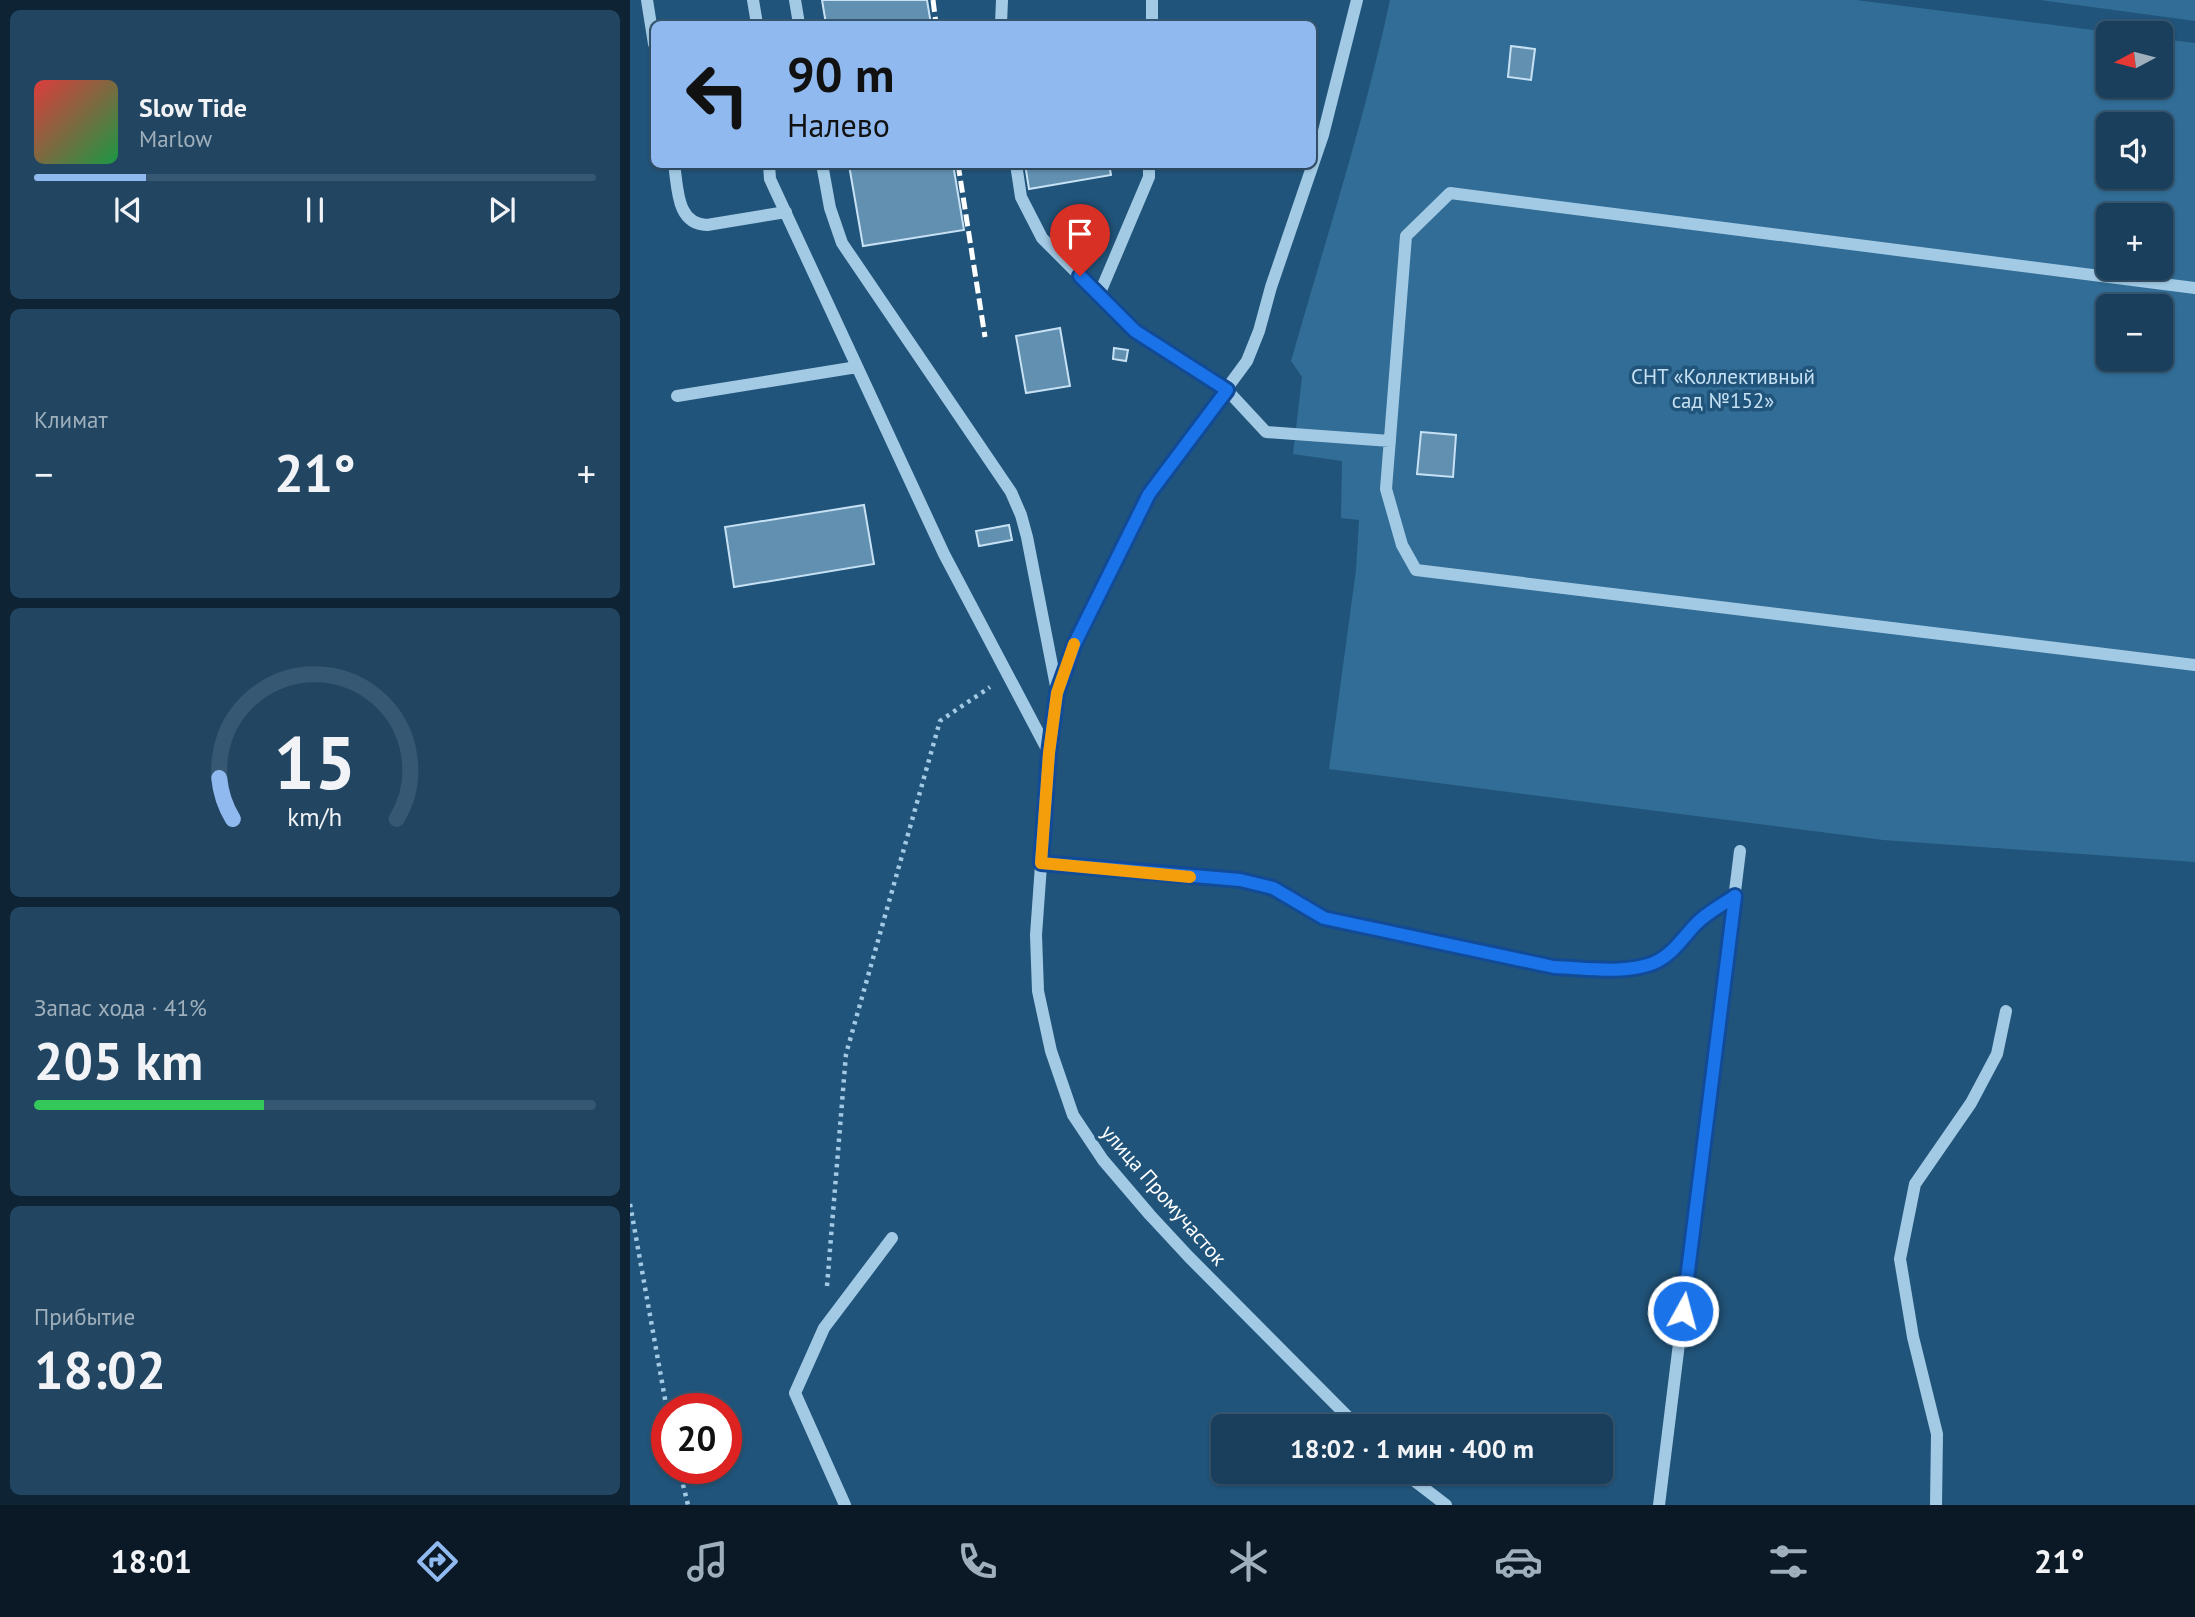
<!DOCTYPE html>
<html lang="ru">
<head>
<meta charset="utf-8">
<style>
  body { margin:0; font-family:"PT Sans",sans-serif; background:#224662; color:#f1f3f6; height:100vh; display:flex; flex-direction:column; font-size:26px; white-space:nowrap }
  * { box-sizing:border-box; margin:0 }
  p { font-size:23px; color:#9fafbb }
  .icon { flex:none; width:38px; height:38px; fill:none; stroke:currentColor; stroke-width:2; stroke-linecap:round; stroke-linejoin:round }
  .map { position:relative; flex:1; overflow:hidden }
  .drawer { display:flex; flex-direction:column; gap:10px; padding:10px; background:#0e2333; width:630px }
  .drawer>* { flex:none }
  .top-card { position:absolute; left:21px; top:21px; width:665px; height:147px; border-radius:10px; box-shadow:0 2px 5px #0004,0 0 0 2px #375872; background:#90b9f0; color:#111; overflow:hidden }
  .needle { width:46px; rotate:263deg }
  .buttons { position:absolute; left:1466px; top:21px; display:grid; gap:14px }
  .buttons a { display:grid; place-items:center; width:77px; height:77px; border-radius:10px; background:#193f5c; box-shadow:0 2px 5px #0004,0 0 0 2px #375872; font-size:35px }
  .speed { position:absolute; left:21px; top:1393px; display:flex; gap:14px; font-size:35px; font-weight:700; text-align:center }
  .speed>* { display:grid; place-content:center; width:91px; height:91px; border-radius:50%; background:#193f5c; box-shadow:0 2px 5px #0004,0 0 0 2px #375872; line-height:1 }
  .speed .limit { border:10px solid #d22; background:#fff; color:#111 }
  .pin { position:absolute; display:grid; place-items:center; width:60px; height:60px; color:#fff; margin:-72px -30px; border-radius:50% 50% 50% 0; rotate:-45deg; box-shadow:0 0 7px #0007 }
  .pin .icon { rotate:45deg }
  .me { position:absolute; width:77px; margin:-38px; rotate:7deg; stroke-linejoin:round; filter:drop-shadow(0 0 5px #0008) }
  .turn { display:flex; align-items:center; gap:24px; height:147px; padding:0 21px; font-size:32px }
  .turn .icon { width:91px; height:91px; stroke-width:2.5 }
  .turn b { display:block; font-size:49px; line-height:60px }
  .big { font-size:52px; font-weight:700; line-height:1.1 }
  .drawer .card { flex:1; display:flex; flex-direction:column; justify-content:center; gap:10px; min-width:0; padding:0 24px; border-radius:10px; background:#224662 }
  .drawer .dial { align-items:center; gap:0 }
  .dial svg { height:182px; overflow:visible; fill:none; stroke:#375872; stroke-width:7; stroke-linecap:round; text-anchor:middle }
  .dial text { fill:#f1f3f6; stroke:none }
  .song { display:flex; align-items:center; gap:21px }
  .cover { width:84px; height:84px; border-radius:10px; background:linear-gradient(135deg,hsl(0 70% 55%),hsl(140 70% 35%)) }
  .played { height:7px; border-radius:4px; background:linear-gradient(90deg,#90b9f0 20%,#375872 20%) }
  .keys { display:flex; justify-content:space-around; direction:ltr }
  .heat { display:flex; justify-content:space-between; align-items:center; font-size:38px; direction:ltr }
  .charge { height:10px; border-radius:5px; background:linear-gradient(90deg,#34c759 41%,#375872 0) }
  .trip { position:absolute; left:581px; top:1414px; width:402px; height:70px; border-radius:10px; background:#193f5c; box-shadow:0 2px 5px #0004,0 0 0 2px #375872; font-weight:700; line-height:70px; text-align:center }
  .tabs { display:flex; height:112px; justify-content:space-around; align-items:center; background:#0a1925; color:#9fafbb }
  .tabs .icon { width:49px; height:49px }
  .tabs .on { color:#90b9f0 }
  .tabs b { font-size:32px; color:#f1f3f6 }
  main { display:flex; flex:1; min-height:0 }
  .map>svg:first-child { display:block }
  .green { fill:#316d96; fill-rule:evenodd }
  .building { fill:#6290b0; stroke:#c6e1f4; stroke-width:2 }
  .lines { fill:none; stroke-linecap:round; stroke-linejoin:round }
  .path { stroke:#a3cae5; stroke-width:4.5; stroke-dasharray:3.5 5; stroke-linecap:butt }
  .minor { stroke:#a3cae5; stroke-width:12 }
  .rail { stroke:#fff; stroke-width:5; stroke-dasharray:12 5; stroke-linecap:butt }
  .route-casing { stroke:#114b97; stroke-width:18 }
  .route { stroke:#1a73e8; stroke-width:12 }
  .slow { stroke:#f59e0b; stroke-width:12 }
  .labels { text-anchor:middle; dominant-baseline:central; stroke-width:7; stroke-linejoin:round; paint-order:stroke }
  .park-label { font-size:21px; fill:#c6e1f4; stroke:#21547a }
  .street-label { font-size:21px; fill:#fff; stroke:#21547a }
</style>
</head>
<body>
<main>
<section class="drawer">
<div class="card">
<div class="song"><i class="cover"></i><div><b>Slow Tide</b><p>Marlow</p></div></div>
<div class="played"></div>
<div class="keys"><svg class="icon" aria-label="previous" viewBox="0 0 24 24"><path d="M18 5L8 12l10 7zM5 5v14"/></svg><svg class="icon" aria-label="pause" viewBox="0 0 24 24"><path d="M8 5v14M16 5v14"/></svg><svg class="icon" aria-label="next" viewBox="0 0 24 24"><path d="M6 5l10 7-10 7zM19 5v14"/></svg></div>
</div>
<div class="card"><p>Климат</p>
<div class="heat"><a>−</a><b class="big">21°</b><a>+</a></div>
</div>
<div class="card dial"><svg viewBox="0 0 100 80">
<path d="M14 69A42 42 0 1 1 86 69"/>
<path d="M14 69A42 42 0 0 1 8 51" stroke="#90b9f0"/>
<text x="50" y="56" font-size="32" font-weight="700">15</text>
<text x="50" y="72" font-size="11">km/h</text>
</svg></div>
<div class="card"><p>Запас хода · 41%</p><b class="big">205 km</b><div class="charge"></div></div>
<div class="card"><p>Прибытие</p><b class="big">18:02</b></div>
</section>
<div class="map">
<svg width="1565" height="1505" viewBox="0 0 1565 1505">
  <rect width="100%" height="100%" fill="#21547a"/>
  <path class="green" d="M 760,0 L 1226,0 L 1487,33 L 1479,33 L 1479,86 L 1531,86 L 1531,39 L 1565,43 L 1565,862 L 1253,840 L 699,769 L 726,570 L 729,520 L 711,518 L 712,461 L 663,454 L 672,377 L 661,361 C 695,241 734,123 760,0 ZM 1479,124 L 1531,124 L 1531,177 L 1479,177 ZM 1479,215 L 1531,215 L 1531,268 L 1479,268 ZM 1479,306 L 1531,306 L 1531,359 L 1479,359 Z
    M 1410,0 L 1565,0 L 1565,21 Z"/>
  <path class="building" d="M 192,0 L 297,0 L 301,24 L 196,24 Z
    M 881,46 L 905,49 L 901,80 L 878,77 Z
    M 207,164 L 323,164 L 334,230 L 233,246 L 219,165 L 207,167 Z
    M 395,164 L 479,164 L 481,175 L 399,189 Z
    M 430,328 L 440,386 L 396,393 L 386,336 Z
    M 484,348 L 498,350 L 496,361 L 483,359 Z
    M 791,432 L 826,435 L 823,477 L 787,474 Z
    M 234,505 L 244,564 L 104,587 L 95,527 Z
    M 379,525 L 382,540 L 349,546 L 346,531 Z"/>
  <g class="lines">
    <path class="path" d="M 0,1204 L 37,1410
      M 197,1286 L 216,1054 L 310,721 L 360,687
      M 49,1468 L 58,1505"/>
    <path class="minor" d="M 17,0 L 24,44
      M 123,0 L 127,24
      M 165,0 L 169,24
      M 727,0 L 693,135 L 641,287 L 629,331 L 617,361 L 519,494 L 463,602 L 445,643 L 427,693 L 419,753 L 406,935 L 408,991 L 421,1051 L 443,1115 L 473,1160 L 520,1215 L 559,1257 L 727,1426
      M 371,24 L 372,0
      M 522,24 L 522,0
      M 44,164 C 48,188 46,224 77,225 L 156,212
      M 139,164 L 140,179 L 314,554 L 419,753
      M 192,164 L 200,208 L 212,243 L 381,492 L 391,515 L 397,537 L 427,691
      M 386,164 L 391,197 L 412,238 L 505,331 L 597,390 L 636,432 L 760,441
      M 1565,288 L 820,193 L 776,236 L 756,489 L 772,545 L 786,570 L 1565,665
      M 469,295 L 519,177 L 519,164
      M 47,396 L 227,367
      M 411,863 L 610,880 L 643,888 L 694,917 L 924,967 L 985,970 L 1022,964 L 1046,947 L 1066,923 L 1105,896
      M 773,1472 L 816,1505
      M 215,1505 L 165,1393 L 194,1328 L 262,1238
      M 1029,1505 L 1110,851
      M 1306,1505 L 1307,1434 L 1283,1337 L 1270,1259 L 1285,1184 L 1341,1103 L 1367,1054 L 1376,1011"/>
    <path class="rail" d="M 303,0 L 306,24
      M 328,164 L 355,337"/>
  </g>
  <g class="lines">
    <defs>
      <path id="route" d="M 450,276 L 505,331 L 597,390 L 519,494 L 445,643 L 427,693 L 419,753 L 411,863 L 610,880 L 643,888 L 694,918 L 924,967 C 955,968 992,974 1021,964 C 1041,957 1052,939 1065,925 C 1076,913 1092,905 1105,896 L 1053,1311"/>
    </defs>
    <use href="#route" class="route-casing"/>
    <use href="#route" class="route"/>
    <path class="slow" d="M 444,644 L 427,693 L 419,753 L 411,863 L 560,877"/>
  </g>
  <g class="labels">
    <g class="park-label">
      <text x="1093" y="376">СНТ «Коллективный<tspan x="1093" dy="24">сад №152»</tspan></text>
    </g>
    <g class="street-label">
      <text transform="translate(534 1195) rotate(49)">улица Промучасток</text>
    </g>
  </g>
</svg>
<div class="buttons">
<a><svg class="needle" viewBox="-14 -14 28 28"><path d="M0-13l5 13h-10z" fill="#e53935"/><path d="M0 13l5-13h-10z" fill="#9fafbb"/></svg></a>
<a><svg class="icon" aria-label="sound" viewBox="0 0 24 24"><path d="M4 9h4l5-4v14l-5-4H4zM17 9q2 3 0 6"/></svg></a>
<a>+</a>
<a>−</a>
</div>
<div class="speed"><div class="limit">20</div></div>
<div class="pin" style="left:450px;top:276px;background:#d93025"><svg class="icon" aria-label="arrive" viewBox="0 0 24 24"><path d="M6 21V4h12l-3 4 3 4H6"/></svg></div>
<svg class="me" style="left:1053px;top:1311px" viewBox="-20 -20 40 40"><circle r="17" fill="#1a73e8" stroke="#fff" stroke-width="3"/><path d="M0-11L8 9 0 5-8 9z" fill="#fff"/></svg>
<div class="trip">18:02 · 1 мин · 400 m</div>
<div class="top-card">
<div class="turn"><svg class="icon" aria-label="left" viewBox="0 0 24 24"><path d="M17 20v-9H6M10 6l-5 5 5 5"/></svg><div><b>90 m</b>Налево</div></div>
</div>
</div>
</main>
<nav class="tabs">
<b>18:01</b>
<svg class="icon on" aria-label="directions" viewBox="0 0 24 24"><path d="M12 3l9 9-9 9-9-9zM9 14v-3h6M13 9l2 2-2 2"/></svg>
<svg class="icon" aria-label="music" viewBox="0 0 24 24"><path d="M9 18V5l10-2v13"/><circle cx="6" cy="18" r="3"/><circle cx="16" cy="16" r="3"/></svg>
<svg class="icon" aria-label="phone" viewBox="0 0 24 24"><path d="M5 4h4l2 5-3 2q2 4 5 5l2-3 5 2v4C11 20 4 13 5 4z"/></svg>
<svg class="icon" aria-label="climate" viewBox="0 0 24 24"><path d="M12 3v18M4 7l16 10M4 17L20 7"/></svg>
<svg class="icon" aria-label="car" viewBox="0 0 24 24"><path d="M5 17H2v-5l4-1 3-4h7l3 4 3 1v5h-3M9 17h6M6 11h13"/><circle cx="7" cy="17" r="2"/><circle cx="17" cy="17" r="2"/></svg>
<svg class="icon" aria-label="filters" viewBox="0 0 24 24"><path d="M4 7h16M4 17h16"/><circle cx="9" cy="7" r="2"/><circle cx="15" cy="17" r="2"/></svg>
<b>21°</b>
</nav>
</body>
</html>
